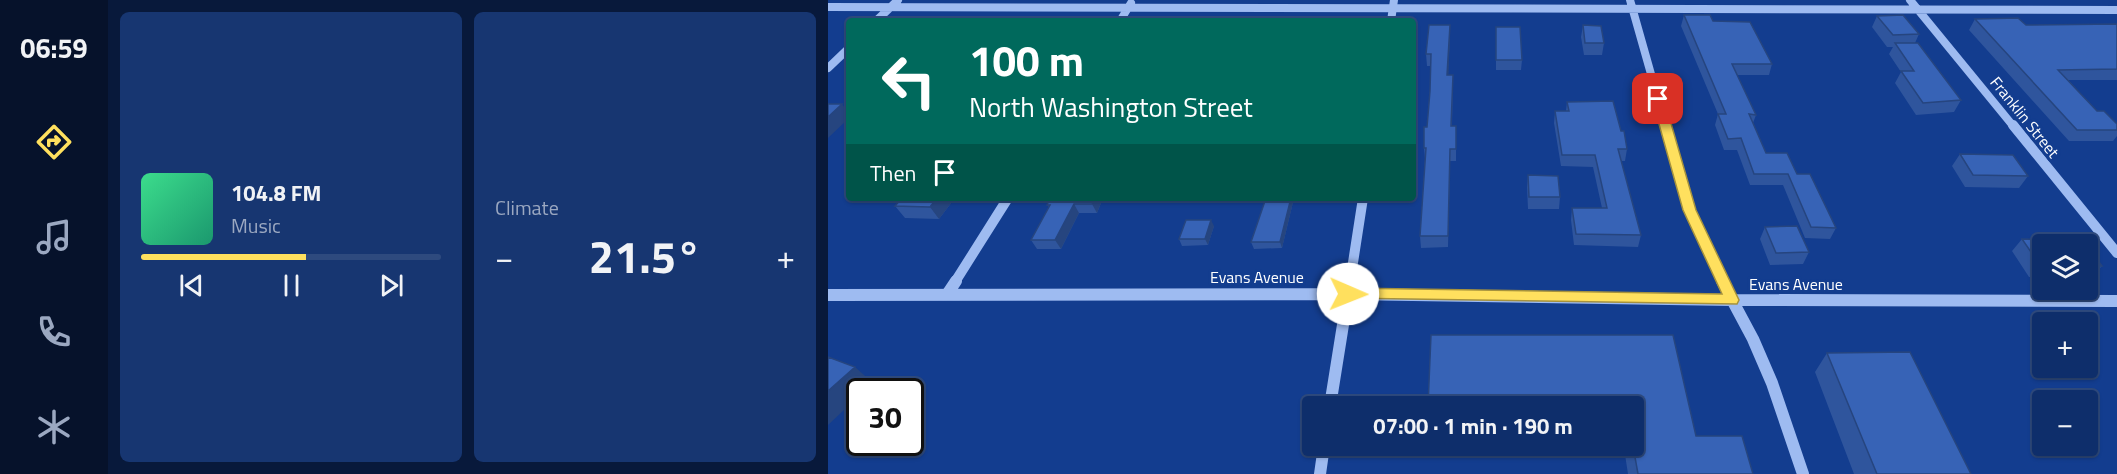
<!DOCTYPE html>
<html lang="en">
<head>
<meta charset="utf-8">
<style>
  body { margin:0; font-family:"Titillium Web",sans-serif; background:#173671; color:#f1f3f6; height:100vh; display:flex; flex-direction:column; font-size:22px; white-space:nowrap }
  * { box-sizing:border-box; margin:0 }
  p { font-size:20px; color:#9ba8c1 }
  .icon { flex:none; width:33px; height:33px; fill:none; stroke:currentColor; stroke-width:2; stroke-linecap:round; stroke-linejoin:round }
  .map { position:relative; flex:1; overflow:hidden }
  .drawer { display:flex; flex-direction:column; gap:12px; padding:12px; background:#08193b; width:720px }
  .drawer>* { flex:none }
  .top-card { position:absolute; left:18px; top:18px; width:570px; height:183px; border-radius:6px; box-shadow:0 2px 4px #0004,0 0 0 2px #2e4a7e; background:#00695c; color:#fff; overflow:hidden }
  .buttons { position:absolute; left:1204px; top:234px; display:grid; gap:12px }
  .buttons a { display:grid; place-items:center; width:66px; height:66px; border-radius:6px; background:#0e2e6b; box-shadow:0 2px 4px #0004,0 0 0 2px #2e4a7e; font-size:30px }
  .speed { position:absolute; left:18px; top:378px; display:flex; gap:12px; font-size:30px; font-weight:700; text-align:center }
  .speed>* { display:grid; place-content:center; width:78px; height:78px; border-radius:50%; background:#0e2e6b; box-shadow:0 2px 4px #0004,0 0 0 2px #2e4a7e; line-height:1 }
  .speed .limit { border:3px solid #111; border-radius:9px; background:#fff; color:#111 }
  .pin { position:absolute; display:grid; place-items:center; width:51px; height:51px; color:#fff; margin:-26px; border-radius:12px; box-shadow:0 3px 9px #0006 }
  .me { position:absolute; width:66px; margin:-33px; rotate:91deg; stroke-linejoin:round; filter:drop-shadow(0 0 4px #0008) }
  .turn { display:flex; align-items:center; gap:21px; height:126px; padding:0 24px; font-size:27px }
  .turn .icon { width:78px; height:78px; stroke-width:2.5 }
  .turn b { display:block; font-size:42px; line-height:51px }
  .then { display:flex; align-items:center; height:57px; padding:0 24px; background:#0003; gap:12px; font-size:22px }
  .big { font-size:45px; font-weight:700; line-height:1.1 }
  .drawer .widget { flex:1; display:flex; flex-direction:column; justify-content:center; gap:9px; min-width:0; padding:0 21px; border-radius:9px; background:#173671 }
  .song { display:flex; align-items:center; gap:18px }
  .cover { width:72px; height:72px; border-radius:9px; background:linear-gradient(135deg,hsl(150 70% 55%),hsl(160 70% 35%)) }
  .played { height:6px; border-radius:3px; background:linear-gradient(90deg,#ffe05e 55%,#2e4a7e 55%) }
  .keys { display:flex; justify-content:space-around; direction:ltr }
  .heat { display:flex; justify-content:space-between; align-items:center; font-size:33px; direction:ltr }
  .drawer .tiles { flex:1; display:grid; gap:12px; grid-template-columns:repeat(2,1fr) }
  .trip { position:absolute; left:474px; top:396px; width:342px; height:60px; border-radius:6px; background:#0e2e6b; box-shadow:0 2px 4px #0004,0 0 0 2px #2e4a7e; font-weight:700; line-height:60px; text-align:center }
  main { display:flex; flex:1; min-height:0 }
  .tabs { display:flex; flex-direction:column; width:108px; justify-content:space-around; align-items:center; background:#06122b; color:#9ba8c1 }
  .tabs .icon { width:42px; height:42px }
  .tabs .on { color:#ffe05e }
  .tabs b { font-size:27px; color:#f1f3f6 }
  .map>svg:first-child { display:block }
  .lines { fill:none; stroke-linecap:round; stroke-linejoin:round }
  .minor-far2 { stroke:#9ebbf1; stroke-width:8 }
  .minor-far1 { stroke:#9ebbf1; stroke-width:10 }
  .minor { stroke:#9ebbf1; stroke-width:12 }
  .wall { fill:#2f559d }
  .shaded-wall { fill:#26457f }
  .building { fill:#3763b6; stroke:#26457f; stroke-width:1.5 }
  .route { fill:#ffe05e; stroke:#a6923d; stroke-width:1.5 }
  .labels { text-anchor:middle; dominant-baseline:central; stroke-width:6; stroke-linejoin:round; paint-order:stroke }
  .street-label { font-size:16px; fill:#fff; stroke:#133d8f }
</style>
</head>
<body>
<main>
<nav class="tabs">
<b>06:59</b>
<svg class="icon on" aria-label="directions" viewBox="0 0 24 24"><path d="M12 3l9 9-9 9-9-9zM9 14v-3h6M13 9l2 2-2 2"/></svg>
<svg class="icon" aria-label="music" viewBox="0 0 24 24"><path d="M9 18V5l10-2v13"/><circle cx="6" cy="18" r="3"/><circle cx="16" cy="16" r="3"/></svg>
<svg class="icon" aria-label="phone" viewBox="0 0 24 24"><path d="M5 4h4l2 5-3 2q2 4 5 5l2-3 5 2v4C11 20 4 13 5 4z"/></svg>
<svg class="icon" aria-label="climate" viewBox="0 0 24 24"><path d="M12 3v18M4 7l16 10M4 17L20 7"/></svg>
</nav>
<section class="drawer">
<div class="tiles">
<div class="widget">
<div class="song"><i class="cover"></i><div><b>104.8 FM</b><p>Music</p></div></div>
<div class="played"></div>
<div class="keys"><svg class="icon" aria-label="previous" viewBox="0 0 24 24"><path d="M18 5L8 12l10 7zM5 5v14"/></svg><svg class="icon" aria-label="pause" viewBox="0 0 24 24"><path d="M8 5v14M16 5v14"/></svg><svg class="icon" aria-label="next" viewBox="0 0 24 24"><path d="M6 5l10 7-10 7zM19 5v14"/></svg></div>
</div>
<div class="widget"><p>Climate</p>
<div class="heat"><a>−</a><b class="big">21.5°</b><a>+</a></div>
</div>
</div>
</section>
<div class="map">
<svg width="1289" height="474" viewBox="0 0 1289 474">
  <rect width="100%" height="100%" fill="#133d8f"/>
  <g class="lines">
    <path class="minor-far2" d="M 802,0 L 838,127
      M 1082,0 L 1186,127
      M 0,7 L 1289,10
      M 48,21 L 70,0
      M 292,21 L 303,3
      M 563,21 L 566,0
      M 0,68 L 21,48"/>
    <path class="minor-far1" d="M 838,125 L 862,210 L 895,282
      M 1185,125 L 1289,253
      M 127,282 L 180,198
      M 522,282 L 535,198"/>
    <path class="minor" d="M 894,281 L 925,339 L 944,383 L 975,474
      M 120,293 L 128,281
      M 0,295 L 520,294 L 904,300 L 1289,301
      M 502,406 L 522,281
      M 492,474 L 496,446"/>
  </g>
  <path class="wall" d="M 856,15 L 944,64 L 941,75 L 909,75 L 928,115 L 925,123 L 938,153 L 969,174 L 1008,228 L 1002,239 L 977,238 L 955,185 L 922,185 L 909,150 L 896,150 L 887,125 L 890,114 L 853,26 Z
    M 1049,16 L 1091,34 L 1087,43 L 1133,100 L 1126,112 L 1088,115 L 1067,83 L 1073,72 L 1061,54 L 1065,47 L 1059,47 L 1044,27 Z
    M 1147,19 L 1198,25 L 1289,24 L 1289,80 L 1240,80 L 1269,111 L 1289,124 L 1289,136 L 1285,141 L 1241,141 L 1141,30 Z
    M 755,25 L 776,43 L 774,55 L 756,55 L 753,37 Z
    M 668,27 L 694,60 L 693,70 L 668,70 Z
    M 622,36 L 620,75 L 625,75 L 624,126 L 628,126 L 628,161 L 622,161 L 620,247 L 593,248 L 592,236 L 597,159 L 596,148 L 599,127 L 602,91 L 602,66 L 599,66 L 598,54 Z
    M 739,102 L 793,131 L 799,149 L 797,161 L 793,161 L 813,235 L 810,247 L 746,245 L 743,220 L 744,208 L 774,208 L 765,167 L 733,166 L 726,123 L 727,111 L 738,111 Z
    M 1132,154 L 1200,176 L 1191,188 L 1137,187 L 1124,166 Z
    M 700,175 L 732,197 L 731,209 L 700,209 L 699,187 Z
    M 74,198 L 127,198 L 111,219 L 77,218 L 67,206 Z
    M 275,198 L 269,213 L 251,213 L 233,249 L 209,249 L 203,240 L 221,207 L 219,205 Z
    M 438,198 L 466,198 L 454,248 L 426,249 L 423,242 Z
    M 386,226 L 380,245 L 354,246 L 351,239 Z
    M 937,227 L 981,252 L 975,264 L 942,265 L 932,239 Z
    M 1194,239 L 1215,244 L 1215,277 L 1201,277 L 1184,251 Z
    M 1260,247 L 1274,266 L 1262,278 L 1260,278 Z
    M 999,353 L 1143,474 L 1026,474 L 987,372 Z
    M 868,436 L 925,474 L 800,474 L 796,448 L 601,448 L 601,446 L 806,446 Z"/>
  <path class="shaded-wall" d="M 622,25 L 622,36 L 620,86 L 619,75 Z
    M 14,104 L 21,113 L 21,118 L 0,138 L 0,117 Z
    M 622,149 L 622,161 L 620,247 L 620,236 Z
    M 109,198 L 127,198 L 111,219 L 102,207 Z
    M 267,198 L 275,198 L 269,213 L 264,204 Z
    M 463,198 L 466,198 L 454,248 L 452,242 Z
    M 246,204 L 251,213 L 233,249 L 227,240 Z
    M 383,220 L 386,226 L 380,245 L 377,239 Z
    M 27,367 L 45,383 L 36,392 L 32,392 L 32,395 L 0,425 L 0,391 Z"/>
  <path class="building" d="M 856,15 L 882,15 L 885,21 L 922,22 L 944,64 L 904,64 L 928,115 L 921,114 L 938,153 L 959,153 L 969,174 L 982,174 L 1008,228 L 983,227 L 960,174 L 926,174 L 913,138 L 900,139 L 890,114 L 898,114 Z
    M 1075,15 L 1091,34 L 1065,35 L 1049,16 Z
    M 1190,18 L 1198,25 L 1289,24 L 1289,69 L 1230,70 L 1269,111 L 1276,111 L 1289,124 L 1289,130 L 1249,130 L 1147,19 Z
    M 601,25 L 622,25 L 619,75 L 625,75 L 623,126 L 628,126 L 628,149 L 622,149 L 620,236 L 592,236 L 598,148 L 596,148 L 596,127 L 599,127 L 602,91 L 603,54 L 598,54 Z
    M 755,25 L 773,26 L 776,43 L 757,43 Z
    M 668,27 L 692,27 L 694,60 L 668,60 Z
    M 1067,43 L 1090,43 L 1133,100 L 1095,103 L 1073,71 L 1086,71 Z
    M 785,101 L 793,131 L 796,131 L 799,149 L 790,149 L 813,235 L 748,234 L 744,208 L 779,208 L 767,155 L 734,155 L 727,111 L 741,111 L 739,102 Z
    M 0,104 L 14,104 L 0,117 Z
    M 1132,154 L 1185,155 L 1200,176 L 1145,175 Z
    M 700,175 L 730,176 L 732,197 L 701,197 Z
    M 74,198 L 109,198 L 102,207 L 67,206 Z
    M 222,198 L 267,198 L 264,204 L 246,204 L 227,240 L 203,240 L 222,205 L 219,205 Z
    M 438,198 L 463,198 L 452,242 L 423,242 Z
    M 358,220 L 383,220 L 377,239 L 351,239 Z
    M 969,226 L 981,252 L 948,253 L 937,227 Z
    M 1194,239 L 1255,240 L 1258,244 L 1215,244 L 1215,265 L 1212,265 Z
    M 1260,247 L 1274,266 L 1260,266 Z
    M 603,335 L 845,335 L 868,436 L 914,436 L 925,474 L 810,474 L 805,446 L 806,406 L 600,406 Z
    M 1082,352 L 1143,474 L 1049,474 L 999,353 Z
    M 0,357 L 27,367 L 0,391 Z"/>
  <path class="route" d="M 830,95 L 836,99 L 868,210 L 911,300 L 909,304 L 514,298 L 512,294 L 514,290 L 520,288 L 894,294 L 855,210 L 824,99 Z"/>
  <g class="labels">
    <g class="street-label">
      <text transform="translate(1197 117) rotate(51)">Franklin Street</text>
      <text x="429" y="277">Evans Avenue</text>
      <text x="968" y="284">Evans Avenue</text>
    </g>
  </g>
</svg>
<div class="buttons">
<a><svg class="icon" aria-label="layers" viewBox="0 0 24 24"><path d="M12 4l9 5-9 5-9-5zM3 14l9 5 9-5"/></svg></a>
<a>+</a>
<a>−</a>
</div>
<div class="speed"><div class="limit">30</div></div>
<div class="pin" style="left:830px;top:99px;background:#d93025"><svg class="icon" aria-label="arrive" viewBox="0 0 24 24"><path d="M6 21V4h12l-3 4 3 4H6"/></svg></div>
<svg class="me" style="left:520px;top:294px" viewBox="-20 -20 40 40"><circle r="19" fill="#fff"/><path d="M0-13L10 11 0 6-10 11z" fill="#ffe05e"/></svg>
<div class="trip">07:00 · 1 min · 190 m</div>
<div class="top-card">
<div class="turn"><svg class="icon" aria-label="left" viewBox="0 0 24 24"><path d="M17 20v-9H6M10 6l-5 5 5 5"/></svg><div><b>100 m</b>North Washington Street</div></div>
<div class="then">Then<svg class="icon" aria-label="arrive" viewBox="0 0 24 24"><path d="M6 21V4h12l-3 4 3 4H6"/></svg></div>
</div>
</div>
</main>
</body>
</html>
